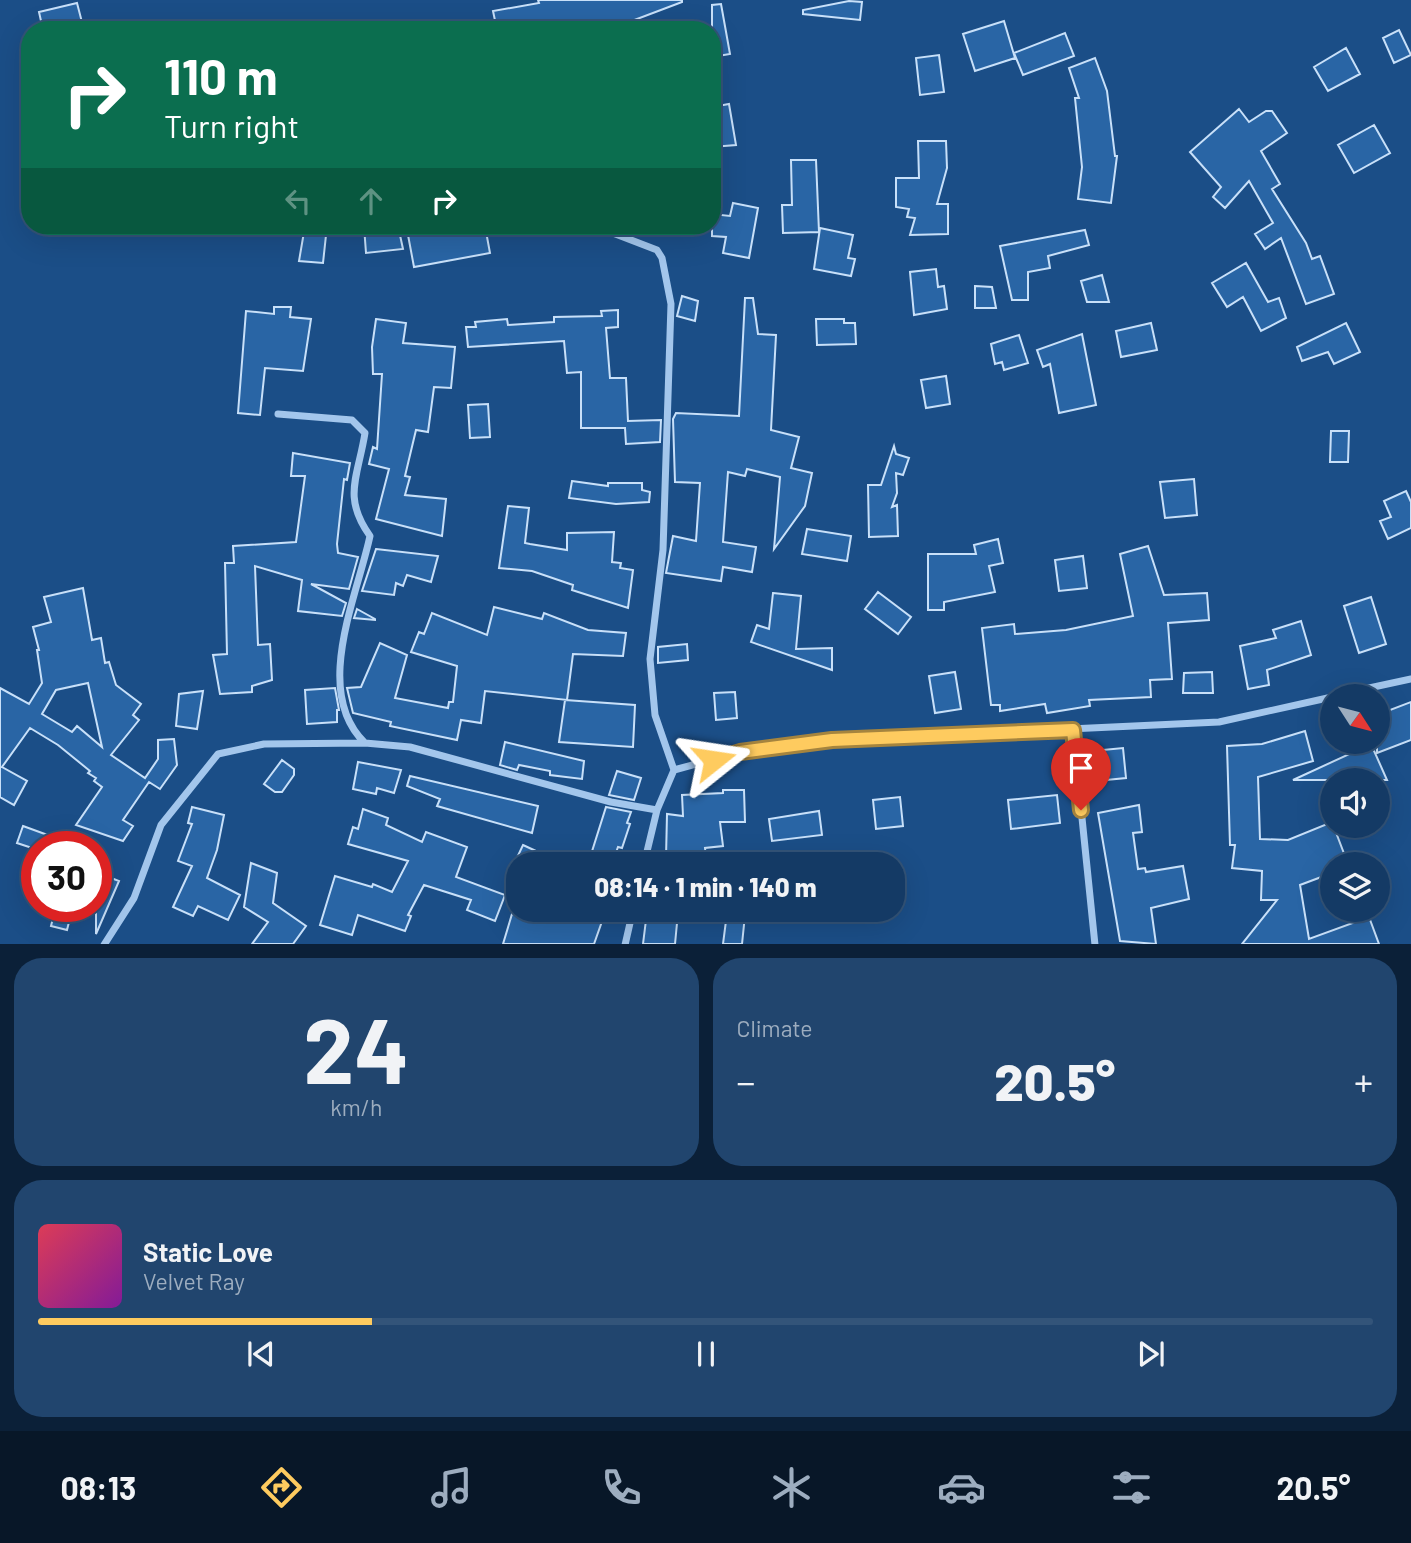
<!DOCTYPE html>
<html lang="en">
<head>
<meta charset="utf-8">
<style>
  body { margin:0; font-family:Barlow,sans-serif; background:#21456e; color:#f1f3f6; height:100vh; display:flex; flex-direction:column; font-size:26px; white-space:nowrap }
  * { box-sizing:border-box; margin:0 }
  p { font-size:23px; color:#9dadbf }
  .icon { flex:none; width:38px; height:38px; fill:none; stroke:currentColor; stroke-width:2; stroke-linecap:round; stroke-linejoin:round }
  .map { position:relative; height:944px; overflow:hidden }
  .drawer { display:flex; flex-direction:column; gap:14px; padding:14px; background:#0b2038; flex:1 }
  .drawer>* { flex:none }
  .banner { position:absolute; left:21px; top:21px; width:700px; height:214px; border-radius:28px; box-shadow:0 7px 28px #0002,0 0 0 2px #335479; background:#0b6e4f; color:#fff; overflow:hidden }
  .needle { width:46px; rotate:126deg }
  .controls { position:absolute; left:1320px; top:684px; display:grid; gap:14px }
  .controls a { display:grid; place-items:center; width:70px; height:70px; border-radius:50%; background:#143a65; box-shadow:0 7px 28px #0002,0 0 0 2px #335479; font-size:35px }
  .speed { position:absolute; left:21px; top:831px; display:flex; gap:14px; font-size:35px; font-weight:700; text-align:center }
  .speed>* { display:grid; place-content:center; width:91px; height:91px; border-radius:50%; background:#143a65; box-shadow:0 7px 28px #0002,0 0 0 2px #335479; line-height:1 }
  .speed .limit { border:10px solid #d22; background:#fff; color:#111 }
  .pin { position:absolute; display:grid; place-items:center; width:60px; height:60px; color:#fff; margin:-72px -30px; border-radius:50% 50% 50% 0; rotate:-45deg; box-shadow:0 0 7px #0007 }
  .pin .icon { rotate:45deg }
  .me { position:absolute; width:77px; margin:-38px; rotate:75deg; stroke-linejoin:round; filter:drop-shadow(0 0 5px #0008) }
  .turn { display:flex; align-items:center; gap:24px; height:147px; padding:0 28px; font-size:32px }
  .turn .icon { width:91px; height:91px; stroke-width:2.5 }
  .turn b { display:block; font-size:49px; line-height:60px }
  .lanes { display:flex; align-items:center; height:66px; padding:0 28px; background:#0003; justify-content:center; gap:35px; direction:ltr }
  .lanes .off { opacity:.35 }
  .big { font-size:52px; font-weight:800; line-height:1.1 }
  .drawer .card { flex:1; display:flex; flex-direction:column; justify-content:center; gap:10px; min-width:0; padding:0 24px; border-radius:28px; background:#21456e }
  .drawer .dial { align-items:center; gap:0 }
  .dial b { font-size:91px; line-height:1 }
  .song { display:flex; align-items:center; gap:21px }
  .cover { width:84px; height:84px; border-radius:10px; background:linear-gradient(135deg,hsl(350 70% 55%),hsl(290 70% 35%)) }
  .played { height:7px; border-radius:4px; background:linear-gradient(90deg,#fecb5f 25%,#335479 25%) }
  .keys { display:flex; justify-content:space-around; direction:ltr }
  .heat { display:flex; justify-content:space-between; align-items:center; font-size:38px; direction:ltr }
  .drawer .tiles { flex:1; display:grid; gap:14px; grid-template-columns:1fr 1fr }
  .card:last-child { grid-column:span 2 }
  .trip { position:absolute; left:506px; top:852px; width:399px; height:70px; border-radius:28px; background:#143a65; box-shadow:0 7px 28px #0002,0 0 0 2px #335479; font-weight:800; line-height:70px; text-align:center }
  .tabs { display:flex; height:112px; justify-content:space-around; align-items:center; background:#081728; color:#9dadbf }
  .tabs .icon { width:49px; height:49px }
  .tabs .active { color:#fecb5f }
  .tabs b { font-size:32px; color:#f1f3f6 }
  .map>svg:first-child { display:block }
  .building { fill:#2965a5; stroke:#c8e0f9; stroke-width:2; fill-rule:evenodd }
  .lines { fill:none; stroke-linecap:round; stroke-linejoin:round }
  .minor { stroke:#a3c6ec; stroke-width:7 }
  .route-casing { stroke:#a5843e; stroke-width:18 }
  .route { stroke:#fecb5f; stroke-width:12 }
</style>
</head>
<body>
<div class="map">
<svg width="1411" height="945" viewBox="0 0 1411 945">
  <rect width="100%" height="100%" fill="#1b4e87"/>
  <path class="building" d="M 538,0 L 682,0 L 682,2 L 608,30 L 497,30 L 493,11 L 539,3 Z
    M 849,1 L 862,2 L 860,20 L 803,14 L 803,10 Z
    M 77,3 L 84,30 L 43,30 L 39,12 Z
    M 721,4 L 730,54 L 712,57 L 712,5 Z
    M 1004,21 L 1015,58 L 975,71 L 963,34 Z
    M 1399,30 L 1411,55 L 1394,63 L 1383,38 Z
    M 1065,33 L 1074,56 L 1023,75 L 1014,53 Z
    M 1346,48 L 1360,74 L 1328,91 L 1314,67 Z
    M 939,55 L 944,92 L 920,95 L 916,58 Z
    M 1095,58 L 1107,91 L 1115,156 L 1117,156 L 1111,203 L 1078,199 L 1082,167 L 1075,98 L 1079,98 L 1069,68 Z
    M 729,104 L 736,145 L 712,147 L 712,107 Z
    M 1239,109 L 1249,122 L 1266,111 L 1272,111 L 1287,133 L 1261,151 L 1280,184 L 1272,189 L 1306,243 L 1312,259 L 1320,256 L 1334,294 L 1306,304 L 1281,238 L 1265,249 L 1255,234 L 1273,223 L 1249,181 L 1225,208 L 1213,197 L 1221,187 L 1190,152 Z
    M 1374,125 L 1390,153 L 1354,173 L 1338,145 Z
    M 918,141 L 946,141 L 947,168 L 937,204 L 948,204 L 948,234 L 910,235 L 915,218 L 907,217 L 909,209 L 896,207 L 896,178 L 919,178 Z
    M 791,160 L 816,160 L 819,232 L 783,233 L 782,205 L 792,205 Z
    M 733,203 L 758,208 L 749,258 L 723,253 L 726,237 L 712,236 L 712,214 L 730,216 Z
    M 305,226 L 327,226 L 323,263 L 299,261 Z
    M 364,226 L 398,226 L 403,249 L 366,253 Z
    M 454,226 L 485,226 L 490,253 L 414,267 L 408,235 Z
    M 820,228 L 853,235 L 848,258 L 855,259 L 851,276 L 814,269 Z
    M 1085,230 L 1089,245 L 1048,256 L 1050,268 L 1028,272 L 1028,300 L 1012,300 L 1000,246 Z
    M 1246,263 L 1268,302 L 1279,298 L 1286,318 L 1261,331 L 1243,297 L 1227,307 L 1212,283 Z
    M 936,269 L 938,287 L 944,286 L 947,309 L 914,315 L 910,272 Z
    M 1102,275 L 1109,302 L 1087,302 L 1081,281 Z
    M 975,286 L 992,287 L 996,308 L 975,308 Z
    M 682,296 L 698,301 L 695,321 L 677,316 Z
    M 745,298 L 753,298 L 758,334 L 776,335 L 771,430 L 799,437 L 791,468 L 812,473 L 805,506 L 774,549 L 780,477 L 747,469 L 745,476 L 728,472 L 723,542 L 756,547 L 752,572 L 723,567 L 721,581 L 666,573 L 673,536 L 696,541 L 700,483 L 675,482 L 673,419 L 676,413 L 739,416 Z
    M 274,307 L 291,307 L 290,317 L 311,319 L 303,371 L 265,368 L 260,415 L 238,413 L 246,311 L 274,314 Z
    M 618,310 L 618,327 L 606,328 L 610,378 L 626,378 L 628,421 L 661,420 L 660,442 L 626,444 L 625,428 L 581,428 L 581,372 L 567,373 L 564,341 L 468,347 L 466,327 L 476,327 L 475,322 L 507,319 L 508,325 L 554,322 L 554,317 L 602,316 L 601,311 Z
    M 376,319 L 406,323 L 403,343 L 455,347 L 451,388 L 434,387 L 428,432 L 416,430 L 405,476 L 410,477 L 405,495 L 446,499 L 442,536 L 376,519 L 389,469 L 369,464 L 373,447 L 377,449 L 382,374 L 373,374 L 372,347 Z
    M 816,319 L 844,319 L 844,323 L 855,323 L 856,344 L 817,345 Z
    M 1151,323 L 1157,350 L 1121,357 L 1116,331 Z
    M 1346,323 L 1360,352 L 1334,364 L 1328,352 L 1302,361 L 1297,347 Z
    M 1082,334 L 1096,405 L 1059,413 L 1050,364 L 1043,367 L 1037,350 Z
    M 1019,335 L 1028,363 L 1004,370 L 1002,362 L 995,364 L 991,344 Z
    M 946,376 L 950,404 L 926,408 L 921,380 Z
    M 488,404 L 490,437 L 470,438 L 468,405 Z
    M 1331,431 L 1349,431 L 1348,462 L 1330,462 Z
    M 894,446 L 896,454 L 909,458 L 903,475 L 896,473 L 897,493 L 892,507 L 897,505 L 898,536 L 869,537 L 868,485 L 881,485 Z
    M 293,453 L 350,463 L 347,480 L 344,479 L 337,544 L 338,553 L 358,557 L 349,589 L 311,584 L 346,603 L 342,616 L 298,611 L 302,580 L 255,566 L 258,645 L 270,644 L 272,680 L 252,686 L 252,692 L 220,694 L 213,655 L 227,654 L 225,563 L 234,563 L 233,546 L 296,542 L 305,476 L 291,476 Z
    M 1194,479 L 1197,515 L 1165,518 L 1160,482 Z
    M 572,481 L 608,486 L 608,483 L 642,483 L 642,490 L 650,492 L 649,502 L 616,504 L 569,498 Z
    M 1406,491 L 1411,502 L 1411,528 L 1388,539 L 1380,521 L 1391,517 L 1384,501 Z
    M 508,506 L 529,508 L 525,543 L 530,544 L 567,550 L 567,533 L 614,532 L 612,562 L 621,563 L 620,568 L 633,570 L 628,608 L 572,590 L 573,585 L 532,571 L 499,568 Z
    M 807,529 L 851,536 L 847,561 L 802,554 Z
    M 998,539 L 1003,563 L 989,566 L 995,592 L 944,602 L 944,610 L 928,610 L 928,554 L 976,554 L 974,545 Z
    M 1148,546 L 1164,595 L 1207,593 L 1209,620 L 1168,623 L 1172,679 L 1150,680 L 1151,697 L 1089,700 L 1090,706 L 1047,713 L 1045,704 L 1000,711 L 1000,705 L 991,705 L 982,628 L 1014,624 L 1015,634 L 1066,630 L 1133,616 L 1120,554 Z
    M 376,549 L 438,556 L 431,582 L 407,575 L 403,586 L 396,583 L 394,595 L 362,591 Z
    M 1083,556 L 1087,588 L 1059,591 L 1055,560 Z
    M 83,588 L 92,640 L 101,638 L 105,663 L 109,662 L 116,685 L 141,704 L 133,715 L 139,720 L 111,755 L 145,778 L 158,759 L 158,740 L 174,739 L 177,765 L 160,789 L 149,782 L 123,820 L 133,826 L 123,841 L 76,825 L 102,787 L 94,781 L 96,778 L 88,773 L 90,771 L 58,745 L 30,728 L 2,767 L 27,781 L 14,805 L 0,797 L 0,688 L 29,704 L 42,683 L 37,650 L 39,650 L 33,627 L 51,622 L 44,597 ZM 88,683 L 102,747 L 77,726 L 72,732 L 42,714 L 56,690 Z
    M 878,592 L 911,617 L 898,634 L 865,609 Z
    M 773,593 L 801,596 L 796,649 L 832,648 L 832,670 L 751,642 L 757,625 L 769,629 Z
    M 1371,597 L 1386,644 L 1359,653 L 1344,606 Z
    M 494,607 L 542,619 L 544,613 L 588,630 L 626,633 L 623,656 L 573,654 L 567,700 L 485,691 L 481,723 L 461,720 L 457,740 L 390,726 L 391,722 L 353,713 L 347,688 L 361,687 L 380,643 L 407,655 L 395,698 L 448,708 L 449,702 L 453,702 L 457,666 L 411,652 L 419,632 L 424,634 L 432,613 L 487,635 Z
    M 357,609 L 375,619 L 375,620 L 354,618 Z
    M 1301,621 L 1311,655 L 1267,670 L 1269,685 L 1248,689 L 1240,646 L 1276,638 L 1273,630 Z
    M 687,644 L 688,660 L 658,663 L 658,647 Z
    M 955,672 L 961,709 L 935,713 L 929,676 Z
    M 1212,672 L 1213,693 L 1183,693 L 1184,673 Z
    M 335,688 L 339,710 L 337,710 L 337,722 L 307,724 L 305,690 Z
    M 203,691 L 197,729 L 176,726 L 179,694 Z
    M 735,692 L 737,718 L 716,720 L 714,693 Z
    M 565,700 L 635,705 L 633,747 L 559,742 Z
    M 1411,702 L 1411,740 L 1377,753 L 1377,715 Z
    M 1305,731 L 1313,761 L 1258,777 L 1260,839 L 1288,840 L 1332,822 L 1348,864 L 1332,864 L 1332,873 L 1300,885 L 1309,939 L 1369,917 L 1379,944 L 1242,944 L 1277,900 L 1261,900 L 1262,871 L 1232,868 L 1235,845 L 1230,845 L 1227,746 L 1262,744 Z
    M 505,742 L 584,761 L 582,779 L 550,775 L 550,771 L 519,765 L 517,770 L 500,765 Z
    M 1371,744 L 1387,780 L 1293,780 Z
    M 1123,748 L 1126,778 L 1096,781 L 1093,751 Z
    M 282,760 L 294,769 L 294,775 L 282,792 L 275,792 L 264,784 Z
    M 358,762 L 401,770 L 394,793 L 377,788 L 376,794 L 353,789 Z
    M 617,771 L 641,778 L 634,800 L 609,795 Z
    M 410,776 L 538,806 L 532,833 L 437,806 L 440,799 L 407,786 Z
    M 723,790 L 744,790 L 745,822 L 720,822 L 723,846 L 705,848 L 706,857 L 666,858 L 667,814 L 683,816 L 682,795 L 723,793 Z
    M 1057,795 L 1060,823 L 1011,829 L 1008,800 Z
    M 900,797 L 903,826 L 876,829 L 873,800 Z
    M 1139,805 L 1142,832 L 1133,833 L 1138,869 L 1145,868 L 1146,872 L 1183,866 L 1189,899 L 1151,908 L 1156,944 L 1120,941 L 1098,813 Z
    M 192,807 L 224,815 L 217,850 L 207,878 L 240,895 L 228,920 L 198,906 L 193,916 L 173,907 L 192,866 L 178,861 L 192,824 L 188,823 Z
    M 606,807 L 631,812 L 627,823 L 630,824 L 622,848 L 618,847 L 612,864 L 588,864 Z
    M 363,809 L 388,818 L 386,825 L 422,842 L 426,832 L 467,847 L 456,877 L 505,895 L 495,921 L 467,910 L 471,900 L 424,885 L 408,915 L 411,916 L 405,931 L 358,915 L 352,935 L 320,925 L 335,876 L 372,887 L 373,884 L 392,892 L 408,861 L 348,844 L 353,827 L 358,829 Z
    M 819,811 L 822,835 L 772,841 L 769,819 Z
    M 23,826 L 75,845 L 75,847 L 29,847 L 17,843 Z
    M 523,845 L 564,864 L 514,864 Z
    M 251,863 L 277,873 L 273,903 L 306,926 L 293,944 L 252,944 L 268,922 L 244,907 Z
    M 96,872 L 119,881 L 96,934 Z
    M 56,906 L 73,906 L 67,930 L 51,926 Z
    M 535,910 L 606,910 L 594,944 L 503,944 L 512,914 L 534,920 Z
    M 727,913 L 745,915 L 742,944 L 723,944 Z
    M 646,920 L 677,923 L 675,944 L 643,944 Z"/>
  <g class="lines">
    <path class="minor" d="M 580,226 L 605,230 L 657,250 L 662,258 L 671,304 L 663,550 L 650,659 L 655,715 L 674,770
      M 278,414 L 352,420 L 365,433 C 358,477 342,497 370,536 C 357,597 312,692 365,743
      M 1332,696 L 1411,679
      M 1073,730 L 1095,945
      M 644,864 L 657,810 L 674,770 L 740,752 L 832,740 L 1219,722 L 1332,697
      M 104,945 L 134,898 L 161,825 L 218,754 L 264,744 L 365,743 L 410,747 L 611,802 L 657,810
      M 625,945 L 633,910"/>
  </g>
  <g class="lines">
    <defs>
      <path id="route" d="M 714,760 L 740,752 L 832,740 L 1073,730 L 1081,810"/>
    </defs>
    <use href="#route" class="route-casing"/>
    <use href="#route" class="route"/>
  </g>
</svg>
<div class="controls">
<a><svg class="needle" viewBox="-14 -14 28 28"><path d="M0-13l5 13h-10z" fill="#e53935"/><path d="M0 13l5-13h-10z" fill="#9dadbf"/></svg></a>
<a><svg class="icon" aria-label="sound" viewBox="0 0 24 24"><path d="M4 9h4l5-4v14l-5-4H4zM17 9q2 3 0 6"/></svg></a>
<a><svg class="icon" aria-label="layers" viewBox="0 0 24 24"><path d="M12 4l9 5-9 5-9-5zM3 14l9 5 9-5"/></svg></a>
</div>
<div class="speed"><div class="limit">30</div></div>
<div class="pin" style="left:1081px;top:810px;background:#d93025"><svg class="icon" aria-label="arrive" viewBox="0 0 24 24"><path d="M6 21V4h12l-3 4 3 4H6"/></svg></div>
<svg class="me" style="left:714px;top:760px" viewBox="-20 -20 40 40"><path d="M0-17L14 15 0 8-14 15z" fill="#fecb5f" stroke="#fff" stroke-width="4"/></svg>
<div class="trip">08:14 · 1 min · 140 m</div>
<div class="banner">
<div class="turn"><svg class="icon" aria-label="right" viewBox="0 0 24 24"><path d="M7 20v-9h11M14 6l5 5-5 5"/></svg><div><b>110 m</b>Turn right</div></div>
<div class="lanes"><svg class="icon off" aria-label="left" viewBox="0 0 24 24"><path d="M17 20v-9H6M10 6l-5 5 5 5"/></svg><svg class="icon off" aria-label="ahead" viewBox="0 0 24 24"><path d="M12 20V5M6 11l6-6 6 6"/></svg><svg class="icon" aria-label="right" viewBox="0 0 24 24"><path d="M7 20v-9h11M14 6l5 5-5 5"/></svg></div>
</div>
</div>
<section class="drawer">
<div class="tiles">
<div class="card dial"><b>24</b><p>km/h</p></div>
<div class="card"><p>Climate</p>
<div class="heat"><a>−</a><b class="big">20.5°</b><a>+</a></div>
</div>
<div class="card">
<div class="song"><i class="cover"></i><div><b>Static Love</b><p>Velvet Ray</p></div></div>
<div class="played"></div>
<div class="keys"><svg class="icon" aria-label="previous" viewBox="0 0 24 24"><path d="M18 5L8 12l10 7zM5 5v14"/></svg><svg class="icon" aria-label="pause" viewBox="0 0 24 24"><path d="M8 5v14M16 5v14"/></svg><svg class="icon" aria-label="next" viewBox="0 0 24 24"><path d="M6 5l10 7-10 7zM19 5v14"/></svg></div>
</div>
</div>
</section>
<nav class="tabs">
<b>08:13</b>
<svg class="icon active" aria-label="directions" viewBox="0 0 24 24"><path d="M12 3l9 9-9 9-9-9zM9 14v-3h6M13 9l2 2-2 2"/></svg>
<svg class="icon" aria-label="music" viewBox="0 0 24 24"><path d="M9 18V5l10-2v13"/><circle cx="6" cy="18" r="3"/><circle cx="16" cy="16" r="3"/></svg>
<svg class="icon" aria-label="phone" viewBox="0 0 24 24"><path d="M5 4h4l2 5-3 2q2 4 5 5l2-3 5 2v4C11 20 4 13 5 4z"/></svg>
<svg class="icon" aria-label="climate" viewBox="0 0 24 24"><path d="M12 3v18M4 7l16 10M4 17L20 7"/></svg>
<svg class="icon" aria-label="car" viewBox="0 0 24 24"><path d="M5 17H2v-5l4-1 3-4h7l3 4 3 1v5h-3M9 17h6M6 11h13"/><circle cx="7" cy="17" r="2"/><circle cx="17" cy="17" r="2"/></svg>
<svg class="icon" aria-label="filters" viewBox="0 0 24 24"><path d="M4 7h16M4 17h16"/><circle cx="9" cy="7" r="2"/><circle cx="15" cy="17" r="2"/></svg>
<b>20.5°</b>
</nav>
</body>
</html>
